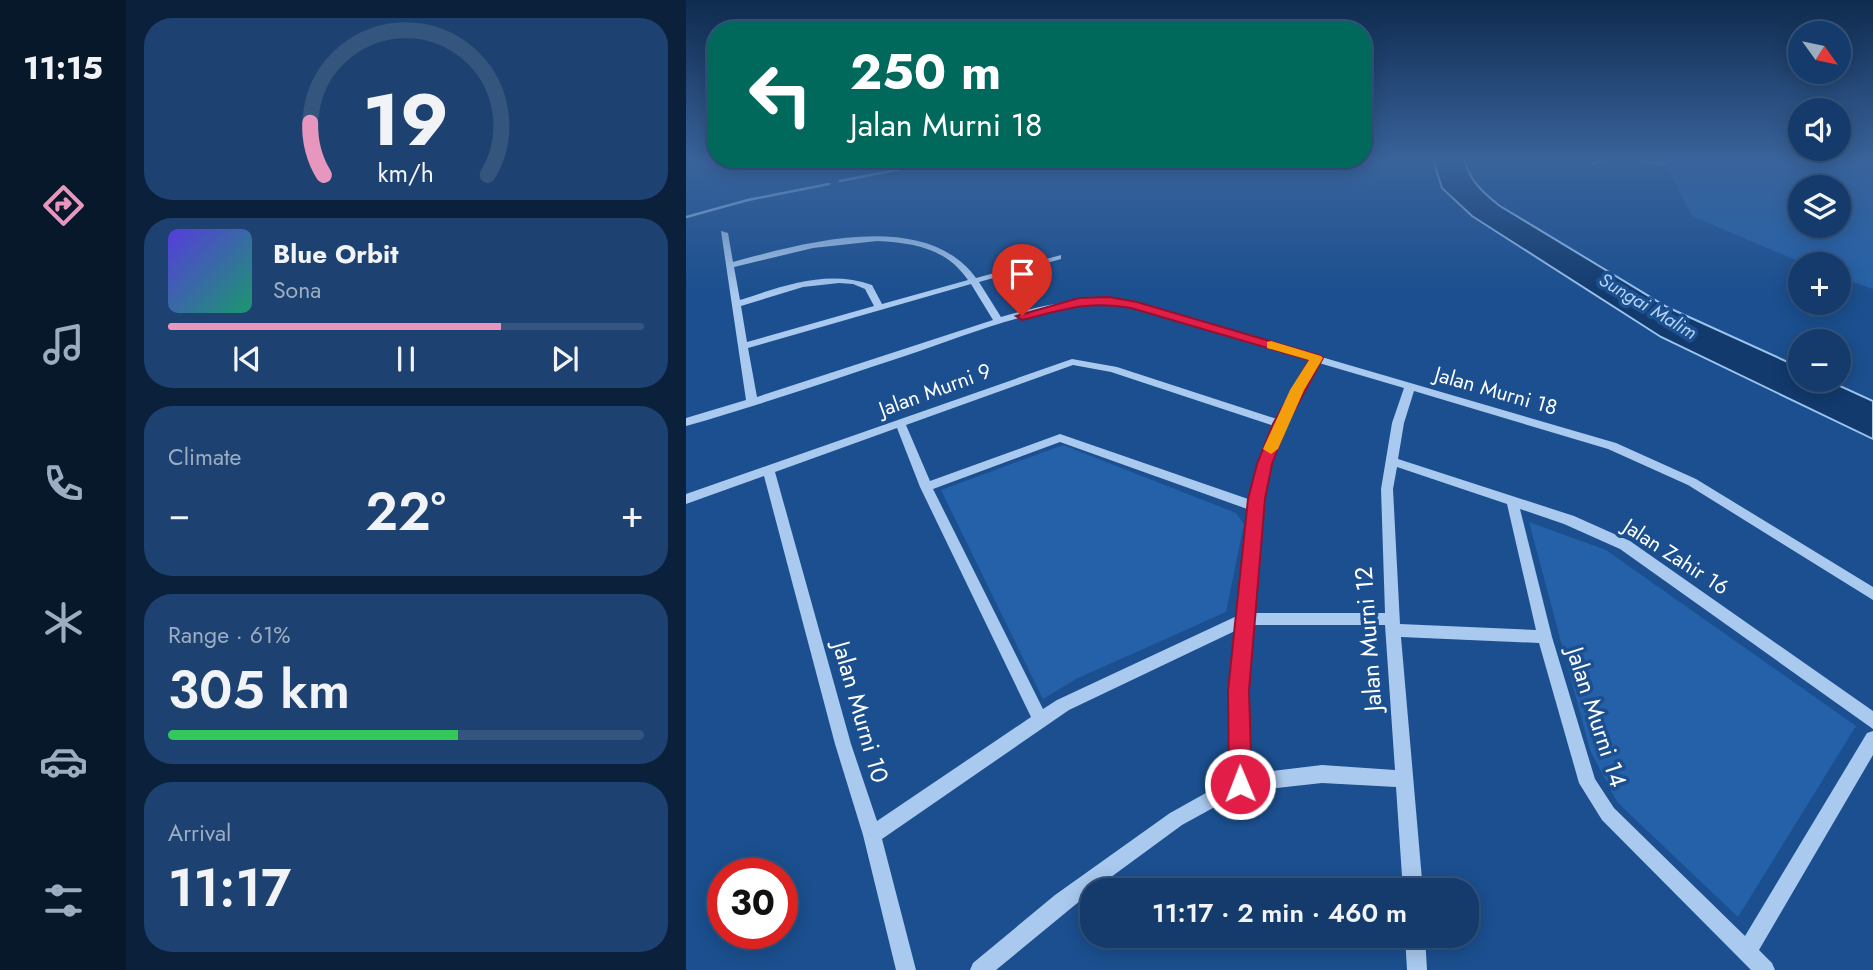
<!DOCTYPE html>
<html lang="en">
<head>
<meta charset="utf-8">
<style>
  body { margin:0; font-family:Jost,sans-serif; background:#1d4271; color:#f1f3f6; height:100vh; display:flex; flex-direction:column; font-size:26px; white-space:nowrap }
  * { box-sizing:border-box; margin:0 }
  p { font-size:23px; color:#9dadc1 }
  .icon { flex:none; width:38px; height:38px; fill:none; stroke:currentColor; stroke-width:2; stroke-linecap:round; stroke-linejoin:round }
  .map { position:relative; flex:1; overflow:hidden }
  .drawer { display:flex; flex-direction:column; gap:18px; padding:18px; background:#0b203b; width:560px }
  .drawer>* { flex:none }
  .guide { position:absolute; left:21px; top:21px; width:665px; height:147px; border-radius:28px; box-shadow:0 4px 18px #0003,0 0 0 2px #33557e; background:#00695c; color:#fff; overflow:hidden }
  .needle { width:46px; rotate:123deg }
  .controls { position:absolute; left:1102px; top:21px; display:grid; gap:14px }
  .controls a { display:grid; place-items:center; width:63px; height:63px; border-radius:50%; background:#143b6b; box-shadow:0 4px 18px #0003,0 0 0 2px #33557e; font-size:35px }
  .speed { position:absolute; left:21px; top:858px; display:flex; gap:14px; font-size:35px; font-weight:700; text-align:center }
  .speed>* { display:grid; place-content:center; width:91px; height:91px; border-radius:50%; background:#143b6b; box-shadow:0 4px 18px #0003,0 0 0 2px #33557e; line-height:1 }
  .speed .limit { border:10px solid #d22; background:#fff; color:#111 }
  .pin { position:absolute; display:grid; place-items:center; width:60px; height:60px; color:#fff; margin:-72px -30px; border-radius:50% 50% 50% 0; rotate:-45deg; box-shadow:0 0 7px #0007 }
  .pin .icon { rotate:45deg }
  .me { position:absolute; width:77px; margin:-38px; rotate:359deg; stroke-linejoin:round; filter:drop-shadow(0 0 5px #0008) }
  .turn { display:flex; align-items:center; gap:24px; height:147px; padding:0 28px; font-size:32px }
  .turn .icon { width:91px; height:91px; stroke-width:2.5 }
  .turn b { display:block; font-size:49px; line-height:60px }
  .big { font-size:52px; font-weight:600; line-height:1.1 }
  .drawer .widget { flex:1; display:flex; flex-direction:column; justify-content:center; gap:10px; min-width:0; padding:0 24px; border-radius:28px; background:#1d4271 }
  .drawer .dial { align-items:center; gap:0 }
  .dial svg { height:182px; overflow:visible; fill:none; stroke:#33557e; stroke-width:7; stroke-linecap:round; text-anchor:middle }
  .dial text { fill:#f1f3f6; stroke:none }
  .song { display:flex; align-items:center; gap:21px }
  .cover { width:84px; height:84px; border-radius:10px; background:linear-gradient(135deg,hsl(250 70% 55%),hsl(160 70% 35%)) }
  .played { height:7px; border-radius:4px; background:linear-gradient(90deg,#e797bd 70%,#33557e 70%) }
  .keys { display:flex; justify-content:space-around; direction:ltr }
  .heat { display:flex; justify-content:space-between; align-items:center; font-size:38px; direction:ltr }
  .charge { height:10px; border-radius:5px; background:linear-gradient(90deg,#34c759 61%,#33557e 0) }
  .trip { position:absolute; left:394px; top:878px; width:399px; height:70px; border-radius:28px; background:#143b6b; box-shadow:0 4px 18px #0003,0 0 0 2px #33557e; font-weight:600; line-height:70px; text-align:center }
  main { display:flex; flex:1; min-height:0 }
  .tabs { display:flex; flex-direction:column; width:126px; justify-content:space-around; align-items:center; background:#08182b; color:#9dadc1 }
  .tabs .icon { width:49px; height:49px }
  .tabs .on { color:#e797bd }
  .tabs b { font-size:32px; color:#f1f3f6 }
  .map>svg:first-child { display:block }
  .green { fill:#2461a8; fill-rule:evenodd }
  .water { fill:#123a6d; stroke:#9cc4f0; stroke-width:2 }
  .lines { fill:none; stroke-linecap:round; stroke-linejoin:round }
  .stream { stroke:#9cc4f0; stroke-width:2.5 }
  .minor { fill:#a9c9ee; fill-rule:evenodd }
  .route { fill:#e11d48; stroke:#92132f; stroke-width:2 }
  .slow { fill:#f59e0b }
  .labels { text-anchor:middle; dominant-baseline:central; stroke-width:7; stroke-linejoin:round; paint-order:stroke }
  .far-water-label { font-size:19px; font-style:italic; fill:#b5d3f5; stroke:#1b4f8f }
  .street-label { font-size:21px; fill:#fff; stroke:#1b4f8f }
  .near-street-label { font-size:24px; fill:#fff; stroke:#1b4f8f }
</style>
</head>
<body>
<main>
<nav class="tabs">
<b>11:15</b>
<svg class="icon on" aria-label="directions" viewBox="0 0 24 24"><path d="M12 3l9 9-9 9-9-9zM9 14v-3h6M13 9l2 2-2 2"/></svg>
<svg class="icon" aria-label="music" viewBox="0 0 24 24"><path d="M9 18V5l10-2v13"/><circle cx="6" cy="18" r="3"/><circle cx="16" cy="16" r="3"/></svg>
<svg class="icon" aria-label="phone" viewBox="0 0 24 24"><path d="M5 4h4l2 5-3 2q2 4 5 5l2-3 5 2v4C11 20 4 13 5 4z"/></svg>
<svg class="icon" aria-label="climate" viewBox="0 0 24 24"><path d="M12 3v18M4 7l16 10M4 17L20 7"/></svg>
<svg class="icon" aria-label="car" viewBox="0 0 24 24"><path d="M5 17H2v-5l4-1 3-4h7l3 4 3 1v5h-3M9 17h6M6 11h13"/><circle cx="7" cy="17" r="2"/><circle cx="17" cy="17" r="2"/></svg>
<svg class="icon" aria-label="filters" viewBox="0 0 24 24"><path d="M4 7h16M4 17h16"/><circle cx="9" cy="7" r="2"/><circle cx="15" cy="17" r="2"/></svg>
</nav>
<section class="drawer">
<div class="widget dial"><svg viewBox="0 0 100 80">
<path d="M14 69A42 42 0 1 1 86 69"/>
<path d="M14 69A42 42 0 0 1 8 46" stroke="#e797bd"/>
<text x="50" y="56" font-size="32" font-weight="700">19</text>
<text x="50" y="72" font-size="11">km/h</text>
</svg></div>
<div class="widget">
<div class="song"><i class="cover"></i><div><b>Blue Orbit</b><p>Sona</p></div></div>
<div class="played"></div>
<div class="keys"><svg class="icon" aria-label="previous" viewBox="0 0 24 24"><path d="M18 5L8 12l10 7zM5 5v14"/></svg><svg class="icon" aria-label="pause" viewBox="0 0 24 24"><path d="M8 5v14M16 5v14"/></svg><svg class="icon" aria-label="next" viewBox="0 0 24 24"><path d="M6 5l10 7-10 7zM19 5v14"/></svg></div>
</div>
<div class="widget"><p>Climate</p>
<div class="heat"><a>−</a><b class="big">22°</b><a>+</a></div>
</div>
<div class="widget"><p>Range · 61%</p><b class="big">305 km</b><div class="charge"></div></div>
<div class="widget"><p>Arrival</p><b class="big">11:17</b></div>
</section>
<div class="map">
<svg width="1187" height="970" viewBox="0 0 1187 970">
  <rect width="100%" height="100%" fill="#1b4f8f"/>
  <path class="green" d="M 989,159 L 1062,159 L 1085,164 L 1088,159 L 1187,159 L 1187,289 L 1153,277 L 1153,264 L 1119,264 L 1006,216 L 982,170 ZM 1115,187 L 1153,187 L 1153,226 L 1115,226 Z
    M 377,445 L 550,513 L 558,524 L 540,612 L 390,679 L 357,699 L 255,490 Z
    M 843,522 L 920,550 L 1170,726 L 1052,917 L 931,802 L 904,750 Z"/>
  <path class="water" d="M 747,159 L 778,159 C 784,181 796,192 814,206 L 981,307 L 1115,368 L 1115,380 L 1141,380 L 1187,401 L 1187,439 L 975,337 L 786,216 L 756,188 Z"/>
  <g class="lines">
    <path class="stream" d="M 154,181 L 267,159
      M 0,217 L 62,200 L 143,184"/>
    <path class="minor" d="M 912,159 L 921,159 L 908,165 L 905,163 Z
      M 948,159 L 975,162 L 982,159 L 992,159 L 975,166 Z
      M 35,231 L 42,233 L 47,262 C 117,243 239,208 290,278 L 375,255 L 375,259 L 293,282 L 315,317 C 359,304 401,296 447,302 L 930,443 L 1010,479 L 1187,587 L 1187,600 L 1002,485 L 922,449 L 728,391 L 718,423 L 712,459 L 888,516 L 944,541 L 1187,711 L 1187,729 L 934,549 L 878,524 L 834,509 L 866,637 L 909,779 L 928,808 L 1059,936 L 1181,733 L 1187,731 L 1187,755 L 1073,950 L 1086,963 L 1089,970 L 1065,970 L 916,820 L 893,783 L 853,643 L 715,637 L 737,891 L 717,891 L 710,787 L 636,783 L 556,792 L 496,825 L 406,891 L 310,970 L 284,970 L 287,963 L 369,895 L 484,813 L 545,779 L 545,691 L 551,630 L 383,710 L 196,839 L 230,970 L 210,970 L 177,835 L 149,744 L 78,476 L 0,504 L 0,494 L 386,359 L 431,367 L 591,419 L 624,361 L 446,308 C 367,297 293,331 219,356 C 146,380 74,405 0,426 L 0,418 L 60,400 ZM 191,241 C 228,243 260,248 282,280 L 196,304 L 186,285 C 141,269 97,286 54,300 L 48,267 L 127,248 ZM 153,283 L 167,284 L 179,289 L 188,306 L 61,342 L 55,306 L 117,287 ZM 285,284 L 307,320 L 71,397 L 62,348 ZM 633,363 L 718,388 L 706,423 L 695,489 L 699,613 L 568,613 C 572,564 572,513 584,466 C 593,430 615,396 633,363 ZM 387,365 L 425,372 L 588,426 L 572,464 L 565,500 L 374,434 L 244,481 L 220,425 ZM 211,428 L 234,487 L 345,717 L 191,821 L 165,744 L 89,472 ZM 374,442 L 564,510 L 553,615 L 371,700 L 357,709 L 247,489 ZM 711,467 L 821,504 L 850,630 L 714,624 L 707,489 ZM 566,625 L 699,625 L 709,770 L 636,765 L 562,774 L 561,691 Z
      M 719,936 L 739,936 L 741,970 L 721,970 Z"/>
  </g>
  <linearGradient id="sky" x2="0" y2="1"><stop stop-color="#0f2b4f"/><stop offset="0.54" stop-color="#39639b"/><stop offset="1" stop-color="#39639b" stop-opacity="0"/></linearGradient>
  <rect width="1187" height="295" fill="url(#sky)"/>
  <path class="route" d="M 423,297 L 451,302 L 635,356 L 637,358 L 601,424 L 586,464 L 579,499 L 563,691 L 566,784 L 562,792 L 554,795 L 546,792 L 543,784 L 542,691 L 562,499 L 571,464 L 587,424 L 623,360 L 445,308 C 404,300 376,310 336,320 L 330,316 L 393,298 Z"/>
  <path class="slow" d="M 585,341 L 635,356 L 637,358 L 618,390 L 592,449 L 585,454 L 577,449 L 604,390 L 623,360 L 581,348 L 581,342 Z"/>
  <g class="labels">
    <g class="far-water-label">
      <text transform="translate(962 306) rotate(31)">Sungai Malim</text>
    </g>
    <g class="street-label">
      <text transform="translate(249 390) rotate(-20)">Jalan Murni 9</text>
      <text transform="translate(810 391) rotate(16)">Jalan Murni 18</text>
      <text transform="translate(990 557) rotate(33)">Jalan Zahir 16</text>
    </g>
    <g class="near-street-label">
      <text transform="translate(682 639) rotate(-94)">Jalan Murni 12</text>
      <text transform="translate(175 712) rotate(74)">Jalan Murni 10</text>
      <text transform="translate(911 717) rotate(72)">Jalan Murni 14</text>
    </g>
  </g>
</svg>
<div class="controls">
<a><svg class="needle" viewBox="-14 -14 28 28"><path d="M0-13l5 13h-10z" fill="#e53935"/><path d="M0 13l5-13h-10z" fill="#9dadc1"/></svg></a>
<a><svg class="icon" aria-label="sound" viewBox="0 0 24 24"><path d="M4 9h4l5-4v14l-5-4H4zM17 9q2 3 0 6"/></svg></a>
<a><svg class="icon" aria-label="layers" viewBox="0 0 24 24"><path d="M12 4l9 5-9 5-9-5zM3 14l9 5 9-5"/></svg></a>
<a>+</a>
<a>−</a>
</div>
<div class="speed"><div class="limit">30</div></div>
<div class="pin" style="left:336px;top:316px;background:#d93025"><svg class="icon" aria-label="arrive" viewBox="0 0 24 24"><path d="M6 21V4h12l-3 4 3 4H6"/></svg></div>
<svg class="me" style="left:554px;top:784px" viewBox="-20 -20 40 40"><circle r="17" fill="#e11d48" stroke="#fff" stroke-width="3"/><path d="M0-11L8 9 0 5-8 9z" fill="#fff"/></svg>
<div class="trip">11:17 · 2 min · 460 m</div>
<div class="guide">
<div class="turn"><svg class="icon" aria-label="left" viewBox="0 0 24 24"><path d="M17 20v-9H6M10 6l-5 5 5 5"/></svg><div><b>250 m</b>Jalan Murni 18</div></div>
</div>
</div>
</main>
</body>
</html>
